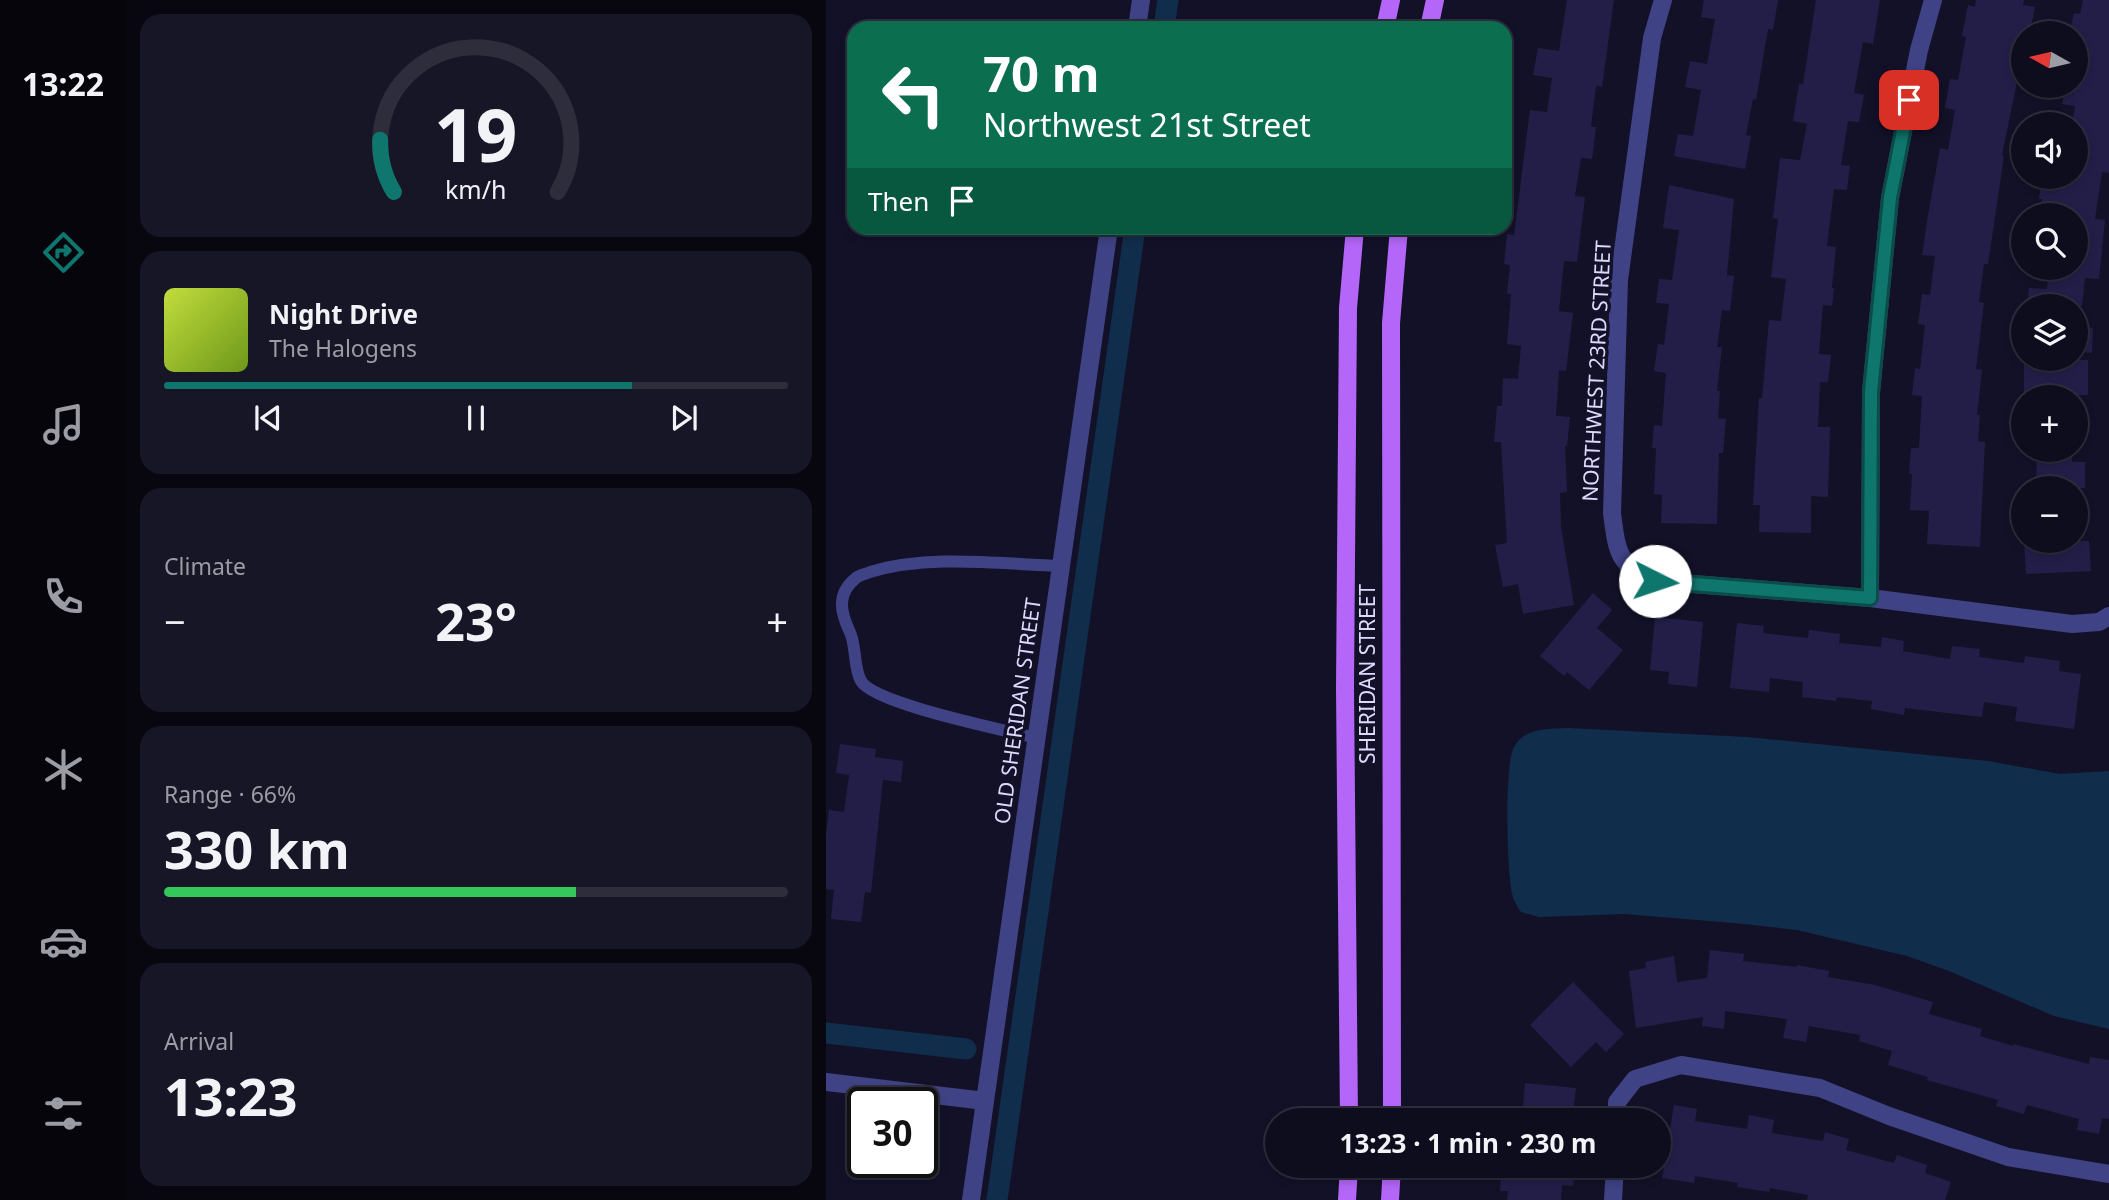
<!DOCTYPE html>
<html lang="en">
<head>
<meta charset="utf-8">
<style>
  body { margin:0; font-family:"Noto Sans",sans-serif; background:#171627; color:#f1f3f6; height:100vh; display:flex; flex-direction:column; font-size:26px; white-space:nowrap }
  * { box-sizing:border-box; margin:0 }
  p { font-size:23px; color:#9b9ca4 }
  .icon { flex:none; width:38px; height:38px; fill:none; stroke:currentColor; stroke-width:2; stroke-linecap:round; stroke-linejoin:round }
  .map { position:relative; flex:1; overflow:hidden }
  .details { display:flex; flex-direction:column; gap:14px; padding:14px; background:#080710; width:700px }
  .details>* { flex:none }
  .hud { position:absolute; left:21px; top:21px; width:665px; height:214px; border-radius:21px; box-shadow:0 4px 10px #0003,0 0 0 2px #2e2d3c; background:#0b6e4f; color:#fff; overflow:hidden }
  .needle { width:46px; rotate:278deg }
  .controls { position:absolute; left:1185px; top:21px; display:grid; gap:14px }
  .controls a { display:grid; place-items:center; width:77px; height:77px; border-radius:50%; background:#0e0d1e; box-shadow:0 4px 10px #0003,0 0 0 2px #2e2d3c; font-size:35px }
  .speed { position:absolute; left:21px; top:1087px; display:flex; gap:14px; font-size:35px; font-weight:700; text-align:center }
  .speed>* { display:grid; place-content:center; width:91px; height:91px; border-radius:50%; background:#0e0d1e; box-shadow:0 4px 10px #0003,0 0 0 2px #2e2d3c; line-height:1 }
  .speed .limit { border:4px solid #111; border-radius:10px; background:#fff; color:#111 }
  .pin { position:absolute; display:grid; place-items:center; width:60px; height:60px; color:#fff; margin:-30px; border-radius:14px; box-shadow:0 4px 10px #0006 }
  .me { position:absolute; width:77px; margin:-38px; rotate:94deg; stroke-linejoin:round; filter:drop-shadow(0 0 5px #0008) }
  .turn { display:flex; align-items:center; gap:24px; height:147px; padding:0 21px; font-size:32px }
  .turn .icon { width:91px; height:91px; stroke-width:2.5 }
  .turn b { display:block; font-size:49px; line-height:60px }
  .then { display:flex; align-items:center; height:66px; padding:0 21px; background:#0003; gap:14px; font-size:26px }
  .big { font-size:52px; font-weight:700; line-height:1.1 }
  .details .tile { flex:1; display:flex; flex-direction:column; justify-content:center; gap:10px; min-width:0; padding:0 24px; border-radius:21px; background:#171627 }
  .details .dial { align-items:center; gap:0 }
  .dial svg { height:182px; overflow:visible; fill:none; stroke:#2e2d3c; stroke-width:7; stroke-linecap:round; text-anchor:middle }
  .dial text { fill:#f1f3f6; stroke:none }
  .song { display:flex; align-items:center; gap:21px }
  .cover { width:84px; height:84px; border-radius:10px; background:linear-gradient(135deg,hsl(70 70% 55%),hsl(80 70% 35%)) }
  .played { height:7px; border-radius:4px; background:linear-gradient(90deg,#0f766e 75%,#2e2d3c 75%) }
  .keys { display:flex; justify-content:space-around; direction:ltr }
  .heat { display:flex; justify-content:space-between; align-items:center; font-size:38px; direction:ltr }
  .charge { height:10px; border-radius:5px; background:linear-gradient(90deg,#34c759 66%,#2e2d3c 0) }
  .trip { position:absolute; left:439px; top:1108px; width:406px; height:70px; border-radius:35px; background:#0e0d1e; box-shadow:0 4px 10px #0003,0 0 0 2px #2e2d3c; font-weight:700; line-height:70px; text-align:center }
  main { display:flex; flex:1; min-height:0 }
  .menu { display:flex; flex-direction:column; width:126px; justify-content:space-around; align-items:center; background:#06050c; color:#9b9ca4 }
  .menu .icon { width:49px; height:49px }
  .menu .selected { color:#0f766e }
  .menu b { font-size:32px; color:#f1f3f6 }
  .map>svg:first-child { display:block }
  .water { fill:#112d4c }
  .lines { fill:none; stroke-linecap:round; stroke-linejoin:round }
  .canal { stroke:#112d4c; stroke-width:21 }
  .building { fill:#231e48 }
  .service { stroke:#3f4285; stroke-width:12 }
  .minor { stroke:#3f4285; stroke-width:18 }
  .primary { stroke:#b466f8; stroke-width:18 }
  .route-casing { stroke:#0a4d48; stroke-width:18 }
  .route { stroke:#0f766e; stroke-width:12 }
  .labels { text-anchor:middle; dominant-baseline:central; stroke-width:7; stroke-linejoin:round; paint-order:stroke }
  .street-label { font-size:21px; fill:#dbdafd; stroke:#131128 }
</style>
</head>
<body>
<main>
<nav class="menu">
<b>13:22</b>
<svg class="icon selected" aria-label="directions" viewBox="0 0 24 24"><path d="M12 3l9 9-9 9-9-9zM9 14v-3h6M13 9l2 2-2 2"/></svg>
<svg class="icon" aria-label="music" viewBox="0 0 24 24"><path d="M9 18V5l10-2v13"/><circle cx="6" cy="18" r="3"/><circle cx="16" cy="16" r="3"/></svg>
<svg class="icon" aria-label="phone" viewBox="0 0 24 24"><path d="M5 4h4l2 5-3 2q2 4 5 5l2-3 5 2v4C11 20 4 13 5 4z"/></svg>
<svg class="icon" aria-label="climate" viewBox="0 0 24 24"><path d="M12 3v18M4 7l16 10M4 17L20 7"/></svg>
<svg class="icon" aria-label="car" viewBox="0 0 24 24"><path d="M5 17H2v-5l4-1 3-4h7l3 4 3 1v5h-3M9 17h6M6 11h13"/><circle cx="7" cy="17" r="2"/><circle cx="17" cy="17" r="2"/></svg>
<svg class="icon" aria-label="filters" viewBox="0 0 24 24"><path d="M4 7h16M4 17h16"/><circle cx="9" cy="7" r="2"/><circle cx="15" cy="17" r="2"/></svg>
</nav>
<section class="details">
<div class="tile dial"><svg viewBox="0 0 100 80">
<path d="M14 69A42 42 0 1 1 86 69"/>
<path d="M14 69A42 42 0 0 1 8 46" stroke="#0f766e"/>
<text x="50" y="56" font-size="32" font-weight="700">19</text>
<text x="50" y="72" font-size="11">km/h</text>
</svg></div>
<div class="tile">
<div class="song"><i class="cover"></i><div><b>Night Drive</b><p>The Halogens</p></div></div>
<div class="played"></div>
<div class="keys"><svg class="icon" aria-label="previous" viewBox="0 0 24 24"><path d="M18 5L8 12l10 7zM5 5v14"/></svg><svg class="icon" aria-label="pause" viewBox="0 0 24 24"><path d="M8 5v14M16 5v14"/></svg><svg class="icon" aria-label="next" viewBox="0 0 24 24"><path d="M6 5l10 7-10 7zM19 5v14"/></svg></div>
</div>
<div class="tile"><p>Climate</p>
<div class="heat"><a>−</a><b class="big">23°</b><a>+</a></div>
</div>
<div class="tile"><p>Range · 66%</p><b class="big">330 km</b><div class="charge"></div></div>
<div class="tile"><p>Arrival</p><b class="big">13:23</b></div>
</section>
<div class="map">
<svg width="1283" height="1200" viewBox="0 0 1283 1200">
  <rect width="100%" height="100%" fill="#131128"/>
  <path class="water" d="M 742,728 L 921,737 L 1162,761 L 1234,774 L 1283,771 L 1283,1029 L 1228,1016 L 1123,971 L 1081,956 L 971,930 L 908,923 L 798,914 L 713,917 L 695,912 C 691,906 687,900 686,893 C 681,870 678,765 688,747 C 699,727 723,729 742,728 Z"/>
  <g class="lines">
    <path class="canal" d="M 338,28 L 342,0
      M 0,1033 L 140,1049
      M 171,1200 L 309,228"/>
  </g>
  <path class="building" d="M 741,0 L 788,0 L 776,87 L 770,86 L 765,127 L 770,127 L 766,159 L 755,158 L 749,196 L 759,197 L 751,262 L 738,261 L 733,311 L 747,313 L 740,371 L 733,370 L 730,416 L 744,417 L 741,446 L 739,446 L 741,492 L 734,493 L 735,527 L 748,605 L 697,614 L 692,584 L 677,587 L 669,545 L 681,543 L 675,442 L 668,442 L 671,406 L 676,406 L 677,378 L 692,379 L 695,346 L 681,344 L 685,294 L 681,294 L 684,265 L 678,264 L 681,234 L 688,235 L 704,110 L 721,112 L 726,78 L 707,75 L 712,48 L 733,51 Z
    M 878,0 L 952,0 L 947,30 L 942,29 L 930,100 L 927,99 L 920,135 L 925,136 L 919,169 L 848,156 L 852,134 L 867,136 L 875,90 L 859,87 L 864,61 L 881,64 L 889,19 L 875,17 Z
    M 990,0 L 1054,0 L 1047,44 L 1037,42 L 1028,93 L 1038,95 L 1033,122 L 1022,121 L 1015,165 L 1024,166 L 1021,190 L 1008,189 L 1001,246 L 1010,247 L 1006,288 L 1008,288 L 1006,306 L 997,305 L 993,354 L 1005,355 L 1002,382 L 994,382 L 992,427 L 1004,427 L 1002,497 L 985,496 L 985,533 L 933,532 L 934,505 L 927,505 L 933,398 L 936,398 L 943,320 L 955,321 L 960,279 L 945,277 L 952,219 L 947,218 L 954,158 L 974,160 L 981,124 L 967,121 L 973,84 L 977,84 Z
    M 1150,0 L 1198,0 L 1197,5 L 1209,7 L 1204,33 L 1197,33 L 1197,53 L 1176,155 L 1178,156 L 1162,264 L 1158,264 L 1153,302 L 1158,303 L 1150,369 L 1156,370 L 1151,415 L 1154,415 L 1152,441 L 1159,442 L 1154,547 L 1101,544 L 1103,511 L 1084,510 L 1086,474 L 1083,474 L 1085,448 L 1093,448 L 1096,396 L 1086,395 L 1089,368 L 1094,369 L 1099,325 L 1092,324 L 1096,294 L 1104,295 L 1109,256 L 1096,255 L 1102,215 L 1114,148 L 1122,150 L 1129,110 L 1119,108 L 1124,79 L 1132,80 L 1140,37 L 1136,36 L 1142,5 L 1149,7 Z
    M 1257,0 L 1283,0 L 1283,173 L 1276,172 L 1269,219 L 1279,220 L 1273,279 L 1259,278 L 1256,306 L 1201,306 L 1203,288 L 1221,289 L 1223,268 L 1250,268 L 1250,215 L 1214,215 L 1216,199 L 1213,199 L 1216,177 L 1250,177 L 1250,124 L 1246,124 L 1249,106 L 1236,104 L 1239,86 L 1250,86 L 1250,33 L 1243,33 L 1248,13 L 1254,14 Z
    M 843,185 L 908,199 L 901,275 L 908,276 L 904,311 L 896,310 L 891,347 L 896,347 L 891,391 L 894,391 L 892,418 L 900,419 L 897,453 L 893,453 L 891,524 L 835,523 L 836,495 L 828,494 L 830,448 L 826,448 L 828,425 L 836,426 L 840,373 L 828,371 L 832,344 L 838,345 L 843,304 L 830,303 L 833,279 L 846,280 L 853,230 L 837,228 Z
    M 1250,326 L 1267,328 L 1266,353 L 1250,352 Z
    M 1198,360 L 1262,360 L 1262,395 L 1251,395 L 1251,397 L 1198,397 Z
    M 1211,450 L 1246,450 L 1246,462 L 1259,462 L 1259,488 L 1210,488 Z
    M 1198,541 L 1263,541 L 1265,571 L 1200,574 Z
    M 767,593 L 786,610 L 771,628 L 797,650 L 763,690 L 741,672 L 738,676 L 714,656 Z
    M 829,617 L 877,622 L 871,687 L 842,684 L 843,672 L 824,670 Z
    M 911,623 L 938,626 L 937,633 L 982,638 L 983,630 L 1014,634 L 1013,643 L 1055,647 L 1056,637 L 1078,641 L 1077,651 L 1124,659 L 1126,646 L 1154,649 L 1153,657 L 1198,663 L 1199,656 L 1234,661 L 1233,671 L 1255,674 L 1248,729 L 1189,721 L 1191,707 L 1158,702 L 1156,717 L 1079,708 L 1078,715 L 1045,709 L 1046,701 L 1011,697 L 1010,701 L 976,697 L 977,682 L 944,678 L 943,692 L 904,688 Z
    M 14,744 L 50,749 L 49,757 L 77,761 L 75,782 L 57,780 L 45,893 L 39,892 L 35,922 L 5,919 L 8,890 L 0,889 L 0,834 L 3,810 L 18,812 L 23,775 L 10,773 Z
    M 884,950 L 918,954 L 917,961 L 971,967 L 971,965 L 1003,971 L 1002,977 L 1049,985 L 1107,1002 L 1103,1014 L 1156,1029 L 1154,1036 L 1187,1046 L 1187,1044 L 1263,1064 L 1264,1057 L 1283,1060 L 1283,1119 L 1276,1118 L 1273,1134 L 1251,1130 L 1253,1119 L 1201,1105 L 1198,1114 L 1170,1106 L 1172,1100 L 1101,1080 L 1102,1077 L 1062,1065 L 1066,1051 L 1033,1041 L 1034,1035 L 983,1026 L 980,1042 L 957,1038 L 961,1019 L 899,1011 L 898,1029 L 876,1026 L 877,1017 L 810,1028 L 803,971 L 820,968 L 819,962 L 848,956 L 851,982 L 881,978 Z
    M 747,982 L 798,1034 L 780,1052 L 770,1042 L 745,1067 L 704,1025 Z
    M 699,1083 L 750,1088 L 746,1120 L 696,1120 Z
    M 848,1105 L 871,1109 L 869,1121 L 921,1129 L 923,1115 L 948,1120 L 946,1133 L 997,1141 L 999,1132 L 1023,1139 L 1020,1150 L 1068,1163 L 1071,1155 L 1101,1165 L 1099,1173 L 1125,1182 L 1119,1200 L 981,1200 L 982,1195 L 944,1188 L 943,1192 L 911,1187 L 912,1183 L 869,1176 L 868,1183 L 836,1178 Z
    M 676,1166 L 749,1166 L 747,1186 L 736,1185 L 735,1200 L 681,1200 L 682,1191 L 674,1191 Z"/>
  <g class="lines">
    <path class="service" d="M 210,738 C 180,730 48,704 35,681 C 27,667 31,645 23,630 C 14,611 11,593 30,578 C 33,575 40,574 44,572 C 104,554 173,564 235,566"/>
    <path class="minor" d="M 837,0 L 826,38 L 793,280 L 786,513 C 791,551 791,565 829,581 L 1044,598 L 1246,624 L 1273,622 L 1283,616
      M 311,28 L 315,0
      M 1044,598 L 1045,392 L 1064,198 L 1093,50 L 1107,0
      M 0,1082 L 159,1101
      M 791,1120 L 791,1102 L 809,1079 L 855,1065 L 994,1088 L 1063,1116 L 1182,1157 L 1283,1174
      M 145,1200 L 283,228
      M 787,1200 L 789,1166"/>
    <path class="primary" d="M 559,28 L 565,0
      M 603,28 L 609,0
      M 523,1120 L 519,688 L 522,308 L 529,228
      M 566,1120 L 565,323 L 573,228
      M 521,1200 L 523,1166
      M 564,1200 L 566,1166"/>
  </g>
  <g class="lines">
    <defs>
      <path id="route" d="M 829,581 L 1044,598 L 1045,392 L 1064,198 L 1083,100"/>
    </defs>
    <use href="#route" class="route-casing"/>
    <use href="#route" class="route"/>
  </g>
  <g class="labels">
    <g class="street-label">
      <text transform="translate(770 371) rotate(-87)">NORTHWEST 23RD STREET</text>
      <text transform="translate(541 674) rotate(-90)">SHERIDAN STREET</text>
      <text transform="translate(191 711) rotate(-82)">OLD SHERIDAN STREET</text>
    </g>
  </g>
</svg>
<div class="controls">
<a><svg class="needle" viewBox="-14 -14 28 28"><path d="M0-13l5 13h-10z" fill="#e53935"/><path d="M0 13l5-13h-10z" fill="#9b9ca4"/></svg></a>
<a><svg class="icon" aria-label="sound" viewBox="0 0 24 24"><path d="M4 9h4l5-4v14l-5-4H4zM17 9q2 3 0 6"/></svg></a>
<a><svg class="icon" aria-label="search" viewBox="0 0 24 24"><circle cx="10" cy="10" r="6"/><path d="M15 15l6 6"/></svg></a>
<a><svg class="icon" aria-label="layers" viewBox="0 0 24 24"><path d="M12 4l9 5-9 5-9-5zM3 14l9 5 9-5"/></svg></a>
<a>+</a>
<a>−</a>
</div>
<div class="speed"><div class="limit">30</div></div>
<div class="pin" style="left:1083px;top:100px;background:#d93025"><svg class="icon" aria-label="arrive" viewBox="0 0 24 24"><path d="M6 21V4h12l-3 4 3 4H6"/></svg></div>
<svg class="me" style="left:829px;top:581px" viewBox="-20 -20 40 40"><circle r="19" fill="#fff"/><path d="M0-13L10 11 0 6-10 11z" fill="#0f766e"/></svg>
<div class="trip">13:23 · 1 min · 230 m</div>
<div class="hud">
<div class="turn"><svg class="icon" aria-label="left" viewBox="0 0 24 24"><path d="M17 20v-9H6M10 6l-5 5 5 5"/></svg><div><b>70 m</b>Northwest 21st Street</div></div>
<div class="then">Then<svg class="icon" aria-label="arrive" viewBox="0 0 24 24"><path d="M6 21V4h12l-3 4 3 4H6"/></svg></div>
</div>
</div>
</main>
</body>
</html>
